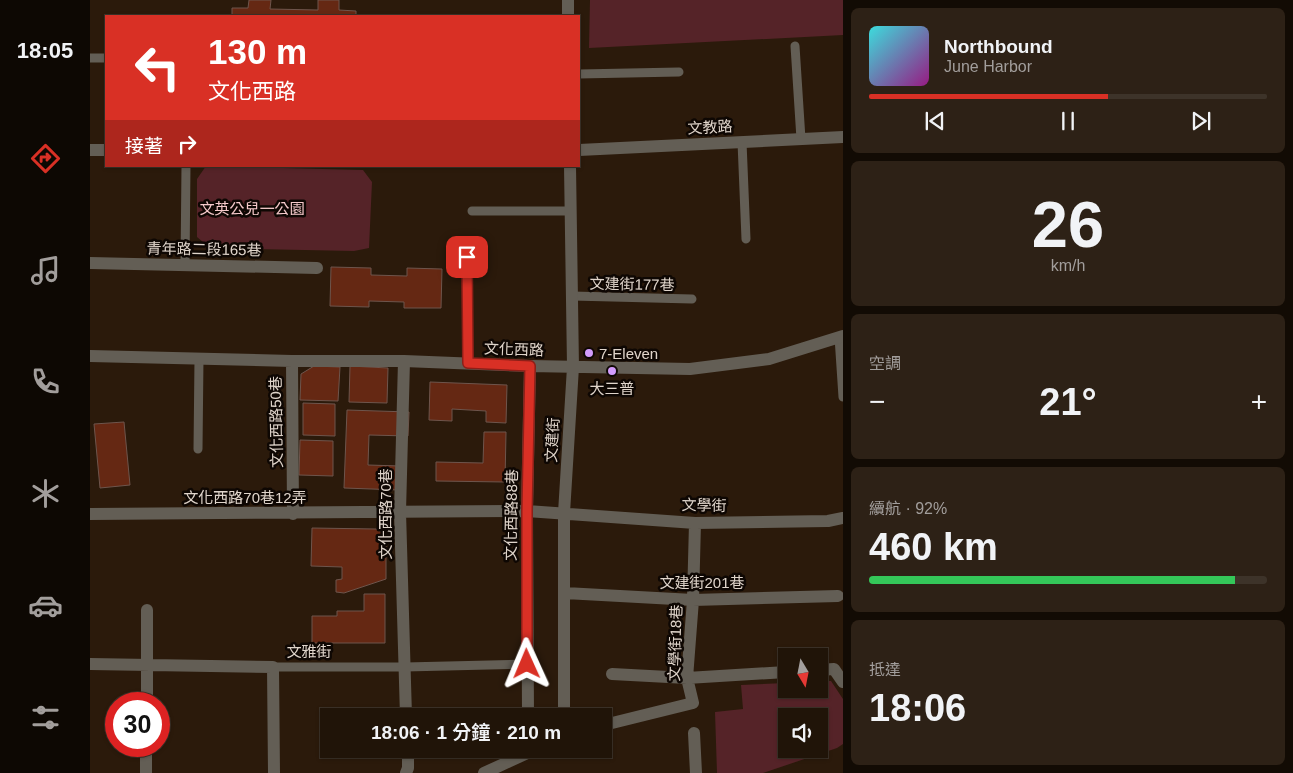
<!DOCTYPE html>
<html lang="zh-TW">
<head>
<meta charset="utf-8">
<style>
  body { margin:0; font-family:Helvetica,"Noto Sans TC",sans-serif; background:#2d2116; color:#f1f3f6; height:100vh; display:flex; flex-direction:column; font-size:19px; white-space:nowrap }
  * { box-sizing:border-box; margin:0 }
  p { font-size:16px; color:#a29e9c }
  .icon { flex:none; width:28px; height:28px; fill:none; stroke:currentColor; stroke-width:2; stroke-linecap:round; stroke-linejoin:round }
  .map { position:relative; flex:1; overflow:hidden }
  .sheet { display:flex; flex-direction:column; gap:8px; padding:8px; background:#120b04; width:450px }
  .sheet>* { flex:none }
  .hud { position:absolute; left:15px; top:15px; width:475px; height:152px; border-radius:0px; box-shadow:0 1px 4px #0004,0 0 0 1px #3d3329; background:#d93025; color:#fff; overflow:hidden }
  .needle { width:32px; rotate:170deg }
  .fabs { position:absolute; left:688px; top:648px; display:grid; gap:10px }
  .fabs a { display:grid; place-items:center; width:50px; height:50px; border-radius:0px; background:#201408; box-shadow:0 1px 4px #0004,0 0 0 1px #3d3329; font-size:25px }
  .speed { position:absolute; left:15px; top:692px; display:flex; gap:10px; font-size:25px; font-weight:700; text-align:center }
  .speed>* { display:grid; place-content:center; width:65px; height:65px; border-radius:50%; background:#201408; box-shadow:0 1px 4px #0004,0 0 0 1px #3d3329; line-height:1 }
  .speed .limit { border:8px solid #d22; background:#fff; color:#111 }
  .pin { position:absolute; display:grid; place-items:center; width:42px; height:42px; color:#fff; margin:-21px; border-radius:10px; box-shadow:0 2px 8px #0006 }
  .me { position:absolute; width:55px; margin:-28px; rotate:359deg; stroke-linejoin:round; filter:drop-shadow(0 0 4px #0008) }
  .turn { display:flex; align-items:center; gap:18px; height:105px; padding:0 20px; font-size:22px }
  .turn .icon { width:65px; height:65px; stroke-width:2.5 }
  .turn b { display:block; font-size:35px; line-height:42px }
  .then { display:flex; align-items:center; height:48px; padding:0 20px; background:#0003; gap:10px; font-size:19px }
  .big { font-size:38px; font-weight:600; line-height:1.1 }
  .sheet .card { flex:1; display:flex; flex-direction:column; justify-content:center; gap:8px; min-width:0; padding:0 18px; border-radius:8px; background:#2d2116 }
  .sheet .dial { align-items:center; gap:0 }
  .dial b { font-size:65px; line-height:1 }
  .song { display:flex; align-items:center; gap:15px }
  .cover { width:60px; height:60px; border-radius:8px; background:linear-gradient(135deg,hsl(180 70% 55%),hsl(310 70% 35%)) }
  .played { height:5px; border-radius:2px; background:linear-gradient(90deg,#d93025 60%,#3d3329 60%) }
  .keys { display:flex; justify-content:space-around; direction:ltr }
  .heat { display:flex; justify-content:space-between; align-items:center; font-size:28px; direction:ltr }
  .charge { height:8px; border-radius:4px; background:linear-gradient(90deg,#34c759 92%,#3d3329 0) }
  .trip { position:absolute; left:230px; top:708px; width:292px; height:50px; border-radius:0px; background:#201408; box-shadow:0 1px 4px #0004,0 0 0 1px #3d3329; font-weight:600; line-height:50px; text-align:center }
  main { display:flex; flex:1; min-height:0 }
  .tab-bar { display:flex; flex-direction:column; width:90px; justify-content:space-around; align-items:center; background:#0d0803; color:#a29e9c }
  .tab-bar .icon { width:35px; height:35px }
  .tab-bar .on { color:#d93025 }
  .tab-bar b { font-size:22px; color:#f1f3f6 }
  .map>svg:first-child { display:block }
  .green { fill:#552328; fill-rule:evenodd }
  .building { fill:#652813; stroke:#6e554c }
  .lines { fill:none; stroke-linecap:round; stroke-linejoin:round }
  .service { stroke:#635e55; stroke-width:9 }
  .minor { stroke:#635e55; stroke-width:12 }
  .route-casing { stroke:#8d1f18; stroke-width:12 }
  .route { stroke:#d93025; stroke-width:9 }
  .poi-dot { fill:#d39cfc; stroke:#0e0703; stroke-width:2 }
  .labels { text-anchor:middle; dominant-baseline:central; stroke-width:5; stroke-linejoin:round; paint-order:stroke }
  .street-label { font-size:15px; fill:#e0d5cb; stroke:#0e0703 }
  .park-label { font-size:15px; fill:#f6cacb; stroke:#0e0703 }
  .poi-label { font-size:15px; fill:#e0d5cb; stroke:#0e0703; text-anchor:start }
</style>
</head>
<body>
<main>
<nav class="tab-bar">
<b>18:05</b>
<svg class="icon on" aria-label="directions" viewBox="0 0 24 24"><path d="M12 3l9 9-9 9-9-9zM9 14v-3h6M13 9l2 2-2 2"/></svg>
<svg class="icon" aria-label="music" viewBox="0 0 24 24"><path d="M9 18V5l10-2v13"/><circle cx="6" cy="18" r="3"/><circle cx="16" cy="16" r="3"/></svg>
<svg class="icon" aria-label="phone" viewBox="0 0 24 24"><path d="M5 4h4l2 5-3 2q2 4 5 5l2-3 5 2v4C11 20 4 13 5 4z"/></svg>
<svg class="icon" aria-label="climate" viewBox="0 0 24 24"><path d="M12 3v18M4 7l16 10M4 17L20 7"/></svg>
<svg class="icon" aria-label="car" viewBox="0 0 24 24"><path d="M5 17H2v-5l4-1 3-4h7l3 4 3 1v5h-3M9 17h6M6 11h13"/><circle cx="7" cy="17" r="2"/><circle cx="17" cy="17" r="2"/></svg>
<svg class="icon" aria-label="filters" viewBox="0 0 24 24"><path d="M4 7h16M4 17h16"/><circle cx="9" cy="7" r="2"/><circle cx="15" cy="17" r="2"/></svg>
</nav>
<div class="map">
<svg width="753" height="773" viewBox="0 0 753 773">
  <rect width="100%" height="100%" fill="#2b1a0b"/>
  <path class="green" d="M 500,0 L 753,0 L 753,35 L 499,48 Z
    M 116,166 L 273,170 L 282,182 L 279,248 L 264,251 L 120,248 L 107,237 L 107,179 Z
    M 729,681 L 741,681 L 753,699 L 753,744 L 747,748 L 673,773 L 627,773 L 625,712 L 653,709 L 651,685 L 696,683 L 696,689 L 729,689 ZM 696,716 L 729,716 L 729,749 L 696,749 Z"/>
  <path class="building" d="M 159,0 L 181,0 L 180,9 L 228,10 L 228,0 L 249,0 L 249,10 L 266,11 L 266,16 L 142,16 L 142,8 L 158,8 Z
    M 241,267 L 281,268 L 281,275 L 317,276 L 317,268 L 352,269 L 351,308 L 314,308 L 314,302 L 279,301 L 279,307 L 240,306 Z
    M 224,366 L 250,367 L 248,401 L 210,400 L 211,374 Z
    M 260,366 L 298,368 L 297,403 L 259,402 Z
    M 340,382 L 417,385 L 416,423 L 396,422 L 396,411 L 362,409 L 362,421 L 339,420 Z
    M 213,403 L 245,404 L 245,436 L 213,435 Z
    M 257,410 L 319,412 L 318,436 L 279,435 L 278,465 L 310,466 L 309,490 L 254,488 Z
    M 34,422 L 40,485 L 10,488 L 4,424 Z
    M 394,432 L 416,432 L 415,482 L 346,481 L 346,462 L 393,463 Z
    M 210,440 L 243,441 L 243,476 L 209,475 Z
    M 222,528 L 286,529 L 293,533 L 296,541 L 296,579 L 254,593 L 246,592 L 246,580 L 252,579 L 252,567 L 221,566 Z
    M 274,594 L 295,594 L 295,643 L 222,643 L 222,616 L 247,616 L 247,611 L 274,611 Z"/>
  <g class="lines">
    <path class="service" d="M 705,46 L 711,139
      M 0,58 L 16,58
      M 489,74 L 589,72
      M 652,142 L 656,239
      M 382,211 L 481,211
      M 377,257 L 378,363
      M 95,265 L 96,166
      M 482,296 L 602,299
      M 749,337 L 753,397
      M 108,449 L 109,359
      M 183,667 L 315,667 L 437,664"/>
    <path class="minor" d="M 478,0 L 478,16
      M 0,150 L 16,150
      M 489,150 L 753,137
      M 0,263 L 227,268
      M 0,356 L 202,361 L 314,361 L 440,366 L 600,369 L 679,359 L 753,336
      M 202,361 L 203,514
      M 314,361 L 310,512 L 316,716
      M 0,514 L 437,511 L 605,523 L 738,521 L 753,518
      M 475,593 L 603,600 L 748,596
      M 0,664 L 183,667 L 184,773
      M 729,670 L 744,669 L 753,682
      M 522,674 L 597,678 L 696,672
      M 57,704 L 57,610
      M 438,716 L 437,511 L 440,366
      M 474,716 L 474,513 L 483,367 L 480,166
      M 514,725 L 603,703 L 597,678 L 603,600 L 605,523
      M 604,733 L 606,773
      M 56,773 L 56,746
      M 316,773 L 318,768 L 318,749
      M 394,773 L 446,749"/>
  </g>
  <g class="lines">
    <defs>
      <path id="route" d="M 377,257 L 378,363 L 440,366 L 437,511 L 437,664"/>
    </defs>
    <use href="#route" class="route-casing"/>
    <use href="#route" class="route"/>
  </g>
  <g class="poi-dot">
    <circle cx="499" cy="353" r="5"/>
    <circle cx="522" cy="371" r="5"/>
  </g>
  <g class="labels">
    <g class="street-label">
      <text transform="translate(620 127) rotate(-3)">文教路</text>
      <text transform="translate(114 249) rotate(1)">青年路二段165巷</text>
      <text transform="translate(542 284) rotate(1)">文建街177巷</text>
      <text transform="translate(424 349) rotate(2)">文化西路</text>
      <text transform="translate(186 422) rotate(-91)">文化西路50巷</text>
      <text transform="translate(462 440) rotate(-87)">文建街</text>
      <text x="155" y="497">文化西路70巷12弄</text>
      <text transform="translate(614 505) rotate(1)">文學街</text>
      <text transform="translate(295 514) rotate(-90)">文化西路70巷</text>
      <text transform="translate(421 515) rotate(-89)">文化西路88巷</text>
      <text x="612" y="582">文建街201巷</text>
      <text transform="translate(585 643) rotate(-88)">文學街18巷</text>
      <text x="219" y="651">文雅街</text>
    </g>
    <g class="park-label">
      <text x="162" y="208">文英公兒一公園</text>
    </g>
    <g class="poi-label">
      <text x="509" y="353">7-Eleven</text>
      <text x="522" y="388" text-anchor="middle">大三普</text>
    </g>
  </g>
</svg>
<div class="fabs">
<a><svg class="needle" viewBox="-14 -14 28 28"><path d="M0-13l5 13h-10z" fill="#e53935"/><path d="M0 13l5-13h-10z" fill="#a29e9c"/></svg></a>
<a><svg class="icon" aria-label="sound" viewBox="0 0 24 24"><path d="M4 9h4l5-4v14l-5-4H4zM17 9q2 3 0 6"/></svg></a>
</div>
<div class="speed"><div class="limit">30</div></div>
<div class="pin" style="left:377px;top:257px;background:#d93025"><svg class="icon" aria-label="arrive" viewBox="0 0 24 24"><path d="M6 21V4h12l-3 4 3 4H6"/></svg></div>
<svg class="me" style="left:437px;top:664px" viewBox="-20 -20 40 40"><path d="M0-17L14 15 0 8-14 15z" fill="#d93025" stroke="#fff" stroke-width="4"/></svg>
<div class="trip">18:06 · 1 分鐘 · 210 m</div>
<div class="hud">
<div class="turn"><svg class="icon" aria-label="left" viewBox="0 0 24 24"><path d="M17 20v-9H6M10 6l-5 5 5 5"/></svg><div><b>130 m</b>文化西路</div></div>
<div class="then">接著<svg class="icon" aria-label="right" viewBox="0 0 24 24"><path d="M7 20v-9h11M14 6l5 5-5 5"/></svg></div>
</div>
</div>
<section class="sheet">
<div class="card">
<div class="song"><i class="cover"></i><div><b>Northbound</b><p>June Harbor</p></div></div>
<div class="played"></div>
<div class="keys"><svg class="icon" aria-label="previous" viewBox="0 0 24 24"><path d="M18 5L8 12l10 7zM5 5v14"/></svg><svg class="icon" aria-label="pause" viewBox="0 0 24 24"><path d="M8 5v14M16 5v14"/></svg><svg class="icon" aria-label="next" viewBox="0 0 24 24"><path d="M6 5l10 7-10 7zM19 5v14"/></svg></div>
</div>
<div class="card dial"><b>26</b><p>km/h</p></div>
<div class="card"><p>空調</p>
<div class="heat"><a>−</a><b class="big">21°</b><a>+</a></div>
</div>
<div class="card"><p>續航 · 92%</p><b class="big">460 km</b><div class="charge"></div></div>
<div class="card"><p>抵達</p><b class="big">18:06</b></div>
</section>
</main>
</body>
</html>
